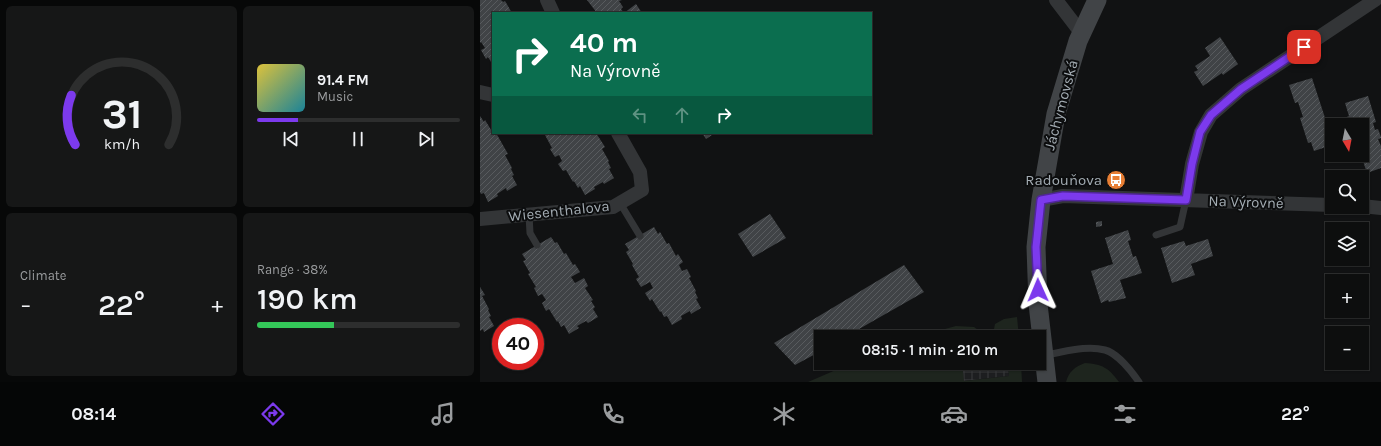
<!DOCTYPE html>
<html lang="en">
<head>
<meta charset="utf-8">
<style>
  body { margin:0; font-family:Karla,sans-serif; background:#161717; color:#f1f3f6; height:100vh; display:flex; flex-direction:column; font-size:15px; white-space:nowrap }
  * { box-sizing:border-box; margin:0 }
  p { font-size:13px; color:#9a9c9e }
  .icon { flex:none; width:22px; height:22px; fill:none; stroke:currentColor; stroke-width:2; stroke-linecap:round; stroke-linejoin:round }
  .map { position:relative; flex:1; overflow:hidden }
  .panel { display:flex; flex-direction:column; gap:6px; padding:6px; background:#070808; width:480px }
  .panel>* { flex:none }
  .top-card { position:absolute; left:12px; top:12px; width:380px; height:122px; border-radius:0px; box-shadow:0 1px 3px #0004,0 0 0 1px #2d2e2e; background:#0b6e4f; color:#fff; overflow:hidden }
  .needle { width:26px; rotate:170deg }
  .tools { position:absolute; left:845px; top:118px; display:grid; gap:8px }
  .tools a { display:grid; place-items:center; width:44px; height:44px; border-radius:0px; background:#0d0e0e; box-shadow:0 1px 3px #0004,0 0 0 1px #2d2e2e; font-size:20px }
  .speed { position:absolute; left:12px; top:318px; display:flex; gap:8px; font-size:20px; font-weight:700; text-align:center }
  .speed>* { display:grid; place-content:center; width:52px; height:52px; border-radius:50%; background:#0d0e0e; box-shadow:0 1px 3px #0004,0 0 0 1px #2d2e2e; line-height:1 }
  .speed .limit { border:6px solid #d22; background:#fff; color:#111 }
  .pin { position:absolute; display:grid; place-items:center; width:34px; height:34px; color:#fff; margin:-17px; border-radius:8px; box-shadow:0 2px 6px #0006 }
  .me { position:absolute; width:44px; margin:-22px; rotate:359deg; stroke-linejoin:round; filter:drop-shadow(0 0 3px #0008) }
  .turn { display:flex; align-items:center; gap:14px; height:84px; padding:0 12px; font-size:18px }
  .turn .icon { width:52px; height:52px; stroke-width:2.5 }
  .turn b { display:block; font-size:28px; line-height:34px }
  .lanes { display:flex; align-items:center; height:38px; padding:0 12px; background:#0003; justify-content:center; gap:20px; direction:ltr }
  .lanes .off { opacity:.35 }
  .big { font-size:30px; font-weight:600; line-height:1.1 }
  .panel .widget { flex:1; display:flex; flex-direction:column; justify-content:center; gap:6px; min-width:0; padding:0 14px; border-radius:6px; background:#161717 }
  .panel .dial { align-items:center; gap:0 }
  .dial svg { height:104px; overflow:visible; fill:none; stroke:#2d2e2e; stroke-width:7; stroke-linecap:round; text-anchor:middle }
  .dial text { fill:#f1f3f6; stroke:none }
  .song { display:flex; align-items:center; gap:12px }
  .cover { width:48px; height:48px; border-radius:6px; background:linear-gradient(135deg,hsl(50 70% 55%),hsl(190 70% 35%)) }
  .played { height:4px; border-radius:2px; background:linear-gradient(90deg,#7c3aed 20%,#2d2e2e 20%) }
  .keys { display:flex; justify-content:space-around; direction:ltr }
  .heat { display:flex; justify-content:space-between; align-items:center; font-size:22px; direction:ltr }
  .charge { height:6px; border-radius:3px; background:linear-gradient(90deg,#34c759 38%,#2d2e2e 0) }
  .panel .tiles { flex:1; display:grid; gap:6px; grid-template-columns:repeat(2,1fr) }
  .trip { position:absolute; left:334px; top:330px; width:232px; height:40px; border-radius:0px; background:#0d0e0e; box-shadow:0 1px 3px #0004,0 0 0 1px #2d2e2e; font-weight:600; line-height:40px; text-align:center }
  .tab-bar { display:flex; height:64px; justify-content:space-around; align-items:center; background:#050606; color:#9a9c9e }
  .tab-bar .icon { width:28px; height:28px }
  .tab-bar .on { color:#7c3aed }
  .tab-bar b { font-size:18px; color:#f1f3f6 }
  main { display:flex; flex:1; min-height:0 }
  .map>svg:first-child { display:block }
  .industrial { fill:url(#industrial-grid) }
  .grass { fill:#1e251e }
  .building { fill:url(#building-hatch) }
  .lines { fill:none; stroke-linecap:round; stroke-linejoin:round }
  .lane { stroke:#333537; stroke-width:7 }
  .street { stroke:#333537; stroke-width:14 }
  .secondary { stroke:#414447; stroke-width:19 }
  .route-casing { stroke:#51269a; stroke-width:10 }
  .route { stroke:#7c3aed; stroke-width:7 }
  .labels { text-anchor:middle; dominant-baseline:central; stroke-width:4; stroke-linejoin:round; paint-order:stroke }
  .street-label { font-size:15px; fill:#a3acb3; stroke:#0c0d0e }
  .poi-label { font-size:15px; fill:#a3acb3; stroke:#0c0d0e; text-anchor:end }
</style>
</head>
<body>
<main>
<section class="panel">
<div class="tiles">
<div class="widget dial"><svg viewBox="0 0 100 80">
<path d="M14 69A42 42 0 1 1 86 69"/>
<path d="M14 69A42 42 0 0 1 11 31" stroke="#7c3aed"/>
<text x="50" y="56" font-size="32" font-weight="700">31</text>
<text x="50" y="72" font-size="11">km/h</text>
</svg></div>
<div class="widget">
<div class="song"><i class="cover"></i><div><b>91.4 FM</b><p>Music</p></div></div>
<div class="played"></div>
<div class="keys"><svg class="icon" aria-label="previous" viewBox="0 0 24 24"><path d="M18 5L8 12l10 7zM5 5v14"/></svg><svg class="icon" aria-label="pause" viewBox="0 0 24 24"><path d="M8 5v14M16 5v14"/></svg><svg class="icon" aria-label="next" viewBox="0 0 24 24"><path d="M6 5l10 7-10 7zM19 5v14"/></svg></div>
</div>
<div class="widget"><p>Climate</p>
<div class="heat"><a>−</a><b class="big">22°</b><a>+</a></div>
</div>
<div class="widget"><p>Range · 38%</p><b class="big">190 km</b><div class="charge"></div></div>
</div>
</section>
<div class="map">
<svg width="901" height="382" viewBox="0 0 901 382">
  <defs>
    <pattern id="industrial-grid" width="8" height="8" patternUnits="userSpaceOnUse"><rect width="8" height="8" fill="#1d1e20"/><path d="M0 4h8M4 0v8" fill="none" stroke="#3b3c3e"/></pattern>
    <pattern id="building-hatch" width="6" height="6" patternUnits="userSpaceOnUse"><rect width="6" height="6" fill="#404346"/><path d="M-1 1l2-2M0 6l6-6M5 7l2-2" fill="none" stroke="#585b5e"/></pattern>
  </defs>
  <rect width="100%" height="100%" fill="#111213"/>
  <path class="industrial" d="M 525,333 L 525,337 L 487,337 Z
    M 482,363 L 528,363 L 529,376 L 483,381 Z"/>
  <path class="grass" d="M 537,317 L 539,337 L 525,337 L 525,333 L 513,334 L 515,324 L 524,319 Z
    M 476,326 L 494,327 L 505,335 L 487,337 L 435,337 Z
    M 372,363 L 482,363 L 484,381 L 529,376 L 528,363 L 541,363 L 542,382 L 328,382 Z
    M 605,363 C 622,364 629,368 639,382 L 586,382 C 589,371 595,367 605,363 Z"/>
  <path class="building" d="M 0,0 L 21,0 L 23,2 L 25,1 L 32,13 L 13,13 L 13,65 L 8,57 L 6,59 L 1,50 L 5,48 L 1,42 L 0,43 Z
    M 107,0 L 142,0 L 139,1 L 143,7 L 141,9 L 144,13 L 156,4 L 162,13 L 117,13 Z
    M 740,37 L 758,64 L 743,75 L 742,73 L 723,86 L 714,72 L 718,70 L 715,66 L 730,56 L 725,48 Z
    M 832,78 L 848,127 L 852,126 L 852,145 L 834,151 L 831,142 L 828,143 L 820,118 L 823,117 L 818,102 L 815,103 L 809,85 Z
    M 888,96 L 896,122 L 893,123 L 895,130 L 898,129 L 901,137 L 901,138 L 898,139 L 901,146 L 901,168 L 887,173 L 881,155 L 882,125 L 855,125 L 869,120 L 867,117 L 869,116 L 865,103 Z
    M 0,116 L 4,122 L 5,120 L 13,133 L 16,133 L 28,154 L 25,155 L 32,168 L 31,169 L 34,175 L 32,176 L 37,185 L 27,191 L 26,188 L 17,194 L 18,196 L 8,202 L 4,193 L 1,194 L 0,192 Z
    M 66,133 L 116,133 L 125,147 L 122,149 L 129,161 L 128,162 L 131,168 L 129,169 L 134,178 L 124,184 L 123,182 L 114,187 L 115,189 L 105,195 L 100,186 L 98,188 L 94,181 L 93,182 L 86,170 L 83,171 L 78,164 L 82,161 L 79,155 L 75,157 L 70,149 L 72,148 L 65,135 L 67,134 Z
    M 222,133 L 235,133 L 226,139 Z
    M 856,155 L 875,155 L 858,160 Z
    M 290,214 L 306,238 L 273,257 L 258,234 Z
    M 622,221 L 622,226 L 616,227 L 616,222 Z
    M 174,227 L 178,234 L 180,232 L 187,244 L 189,243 L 196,256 L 198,254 L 203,262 L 199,265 L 202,271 L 207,269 L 211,277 L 209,278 L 216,291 L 215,292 L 218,298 L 216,299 L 221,308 L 211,314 L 210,311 L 201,316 L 202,319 L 192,325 L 187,316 L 184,317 L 181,311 L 180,312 L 172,299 L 170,301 L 165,293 L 173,288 L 170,282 L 161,287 L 156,279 L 159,277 L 152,265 L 153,264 L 146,252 L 149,250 L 145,244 Z
    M 648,230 L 651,240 L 648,241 L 653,257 L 656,256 L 662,273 L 640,280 L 646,298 L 629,302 L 628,300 L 621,303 L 611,271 L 633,264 L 625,238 Z
    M 71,237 L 75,243 L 77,242 L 84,254 L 86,253 L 93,265 L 95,264 L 100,272 L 91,277 L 95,283 L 104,278 L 108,286 L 105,288 L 113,300 L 111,301 L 115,307 L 113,309 L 118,317 L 108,323 L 106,321 L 97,326 L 99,328 L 89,334 L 84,325 L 81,327 L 78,321 L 77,322 L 69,309 L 66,311 L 62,303 L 66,300 L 62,294 L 58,296 L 54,288 L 56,287 L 48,274 L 50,273 L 43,261 L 46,260 L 42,254 Z
    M 728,239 L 733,256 L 711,264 L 715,275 L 692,283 L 681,248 L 704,241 L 706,246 Z
    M 424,265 L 444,292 L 365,337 L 341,337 L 341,351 L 315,365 L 294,343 Z
    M 0,287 L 5,295 L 2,296 L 9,309 L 8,310 L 11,316 L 9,317 L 14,326 L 4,332 L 3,329 L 0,331 Z
    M 507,363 L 516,363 L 516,366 L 507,366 Z"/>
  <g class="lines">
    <path class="lane" d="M 140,203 L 160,236
      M 49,215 L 50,233 L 57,245
      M 676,235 L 700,227 L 706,200
      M 565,355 C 585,352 606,345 625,350 C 637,353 652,372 659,382"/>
    <path class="street" d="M 67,0 L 73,13
      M 576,0 L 602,34
      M 0,92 L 13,95
      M 561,200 L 583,196 L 852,205
      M 706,200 L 712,164 L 721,132 L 731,115 L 761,89 L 895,0
      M 882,206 L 901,208
      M 0,219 L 133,207 L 162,190 L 160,172 L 138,133"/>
    <path class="secondary" d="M 567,382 L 558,304 L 556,247 L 561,200 L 576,114 L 598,41 L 617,0"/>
  </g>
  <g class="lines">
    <defs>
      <path id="route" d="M 558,290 L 556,247 L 561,200 L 583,196 L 706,200 L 712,164 L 720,132 L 731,115 L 761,89 L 824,47"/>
    </defs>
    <use href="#route" class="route-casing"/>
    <use href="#route" class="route"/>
  </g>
  <defs>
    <symbol id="bus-disc" viewBox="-11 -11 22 22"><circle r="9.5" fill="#e77e34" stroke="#0c0d0e"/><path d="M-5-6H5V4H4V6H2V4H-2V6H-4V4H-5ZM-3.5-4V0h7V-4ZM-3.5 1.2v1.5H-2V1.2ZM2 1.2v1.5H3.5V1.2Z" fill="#fff"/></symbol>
  </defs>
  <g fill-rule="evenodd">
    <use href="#bus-disc" x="625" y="169" width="22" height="22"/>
  </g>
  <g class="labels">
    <g class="street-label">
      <text transform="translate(581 105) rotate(-75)">Jáchymovská</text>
      <text transform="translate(766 202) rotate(2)">Na Výrovně</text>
      <text transform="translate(79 211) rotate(-6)">Wiesenthalova</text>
    </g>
    <g class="poi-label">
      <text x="622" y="180">Radouňova</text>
    </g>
  </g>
</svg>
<div class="tools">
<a><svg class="needle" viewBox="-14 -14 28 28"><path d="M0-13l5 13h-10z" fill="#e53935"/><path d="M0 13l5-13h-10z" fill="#9a9c9e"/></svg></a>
<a><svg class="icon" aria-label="search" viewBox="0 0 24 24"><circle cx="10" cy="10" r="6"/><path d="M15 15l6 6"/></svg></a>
<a><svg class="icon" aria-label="layers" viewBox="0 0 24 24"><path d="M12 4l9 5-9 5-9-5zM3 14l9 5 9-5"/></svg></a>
<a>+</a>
<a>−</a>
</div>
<div class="speed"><div class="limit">40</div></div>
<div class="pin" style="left:824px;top:47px;background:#d93025"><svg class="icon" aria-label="arrive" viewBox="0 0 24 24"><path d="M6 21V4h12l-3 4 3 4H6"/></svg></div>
<svg class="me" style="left:558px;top:290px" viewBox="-20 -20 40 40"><path d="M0-17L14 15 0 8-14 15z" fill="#7c3aed" stroke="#fff" stroke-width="4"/></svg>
<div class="trip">08:15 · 1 min · 210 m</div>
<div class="top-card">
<div class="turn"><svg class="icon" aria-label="right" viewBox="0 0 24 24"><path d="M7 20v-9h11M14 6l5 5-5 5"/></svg><div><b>40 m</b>Na Výrovně</div></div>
<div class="lanes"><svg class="icon off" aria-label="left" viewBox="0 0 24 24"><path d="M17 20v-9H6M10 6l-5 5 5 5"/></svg><svg class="icon off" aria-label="ahead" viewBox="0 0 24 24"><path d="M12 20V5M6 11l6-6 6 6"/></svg><svg class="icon" aria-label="right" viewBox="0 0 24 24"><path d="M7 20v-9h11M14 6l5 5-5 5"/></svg></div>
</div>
</div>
</main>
<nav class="tab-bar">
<b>08:14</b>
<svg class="icon on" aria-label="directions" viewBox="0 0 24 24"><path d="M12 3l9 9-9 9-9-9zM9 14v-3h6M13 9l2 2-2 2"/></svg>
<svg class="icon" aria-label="music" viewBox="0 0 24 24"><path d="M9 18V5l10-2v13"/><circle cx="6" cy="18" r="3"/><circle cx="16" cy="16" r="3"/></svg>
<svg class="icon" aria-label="phone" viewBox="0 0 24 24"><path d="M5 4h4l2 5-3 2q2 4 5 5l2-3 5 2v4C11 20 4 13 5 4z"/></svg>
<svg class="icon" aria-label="climate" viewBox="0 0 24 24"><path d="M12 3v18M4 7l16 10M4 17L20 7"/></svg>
<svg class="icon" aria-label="car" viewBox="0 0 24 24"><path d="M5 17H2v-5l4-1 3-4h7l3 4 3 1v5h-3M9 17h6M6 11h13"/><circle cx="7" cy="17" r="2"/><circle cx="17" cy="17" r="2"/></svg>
<svg class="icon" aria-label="filters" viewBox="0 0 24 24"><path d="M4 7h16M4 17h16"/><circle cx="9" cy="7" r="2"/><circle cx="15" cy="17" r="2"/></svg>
<b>22°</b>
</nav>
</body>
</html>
